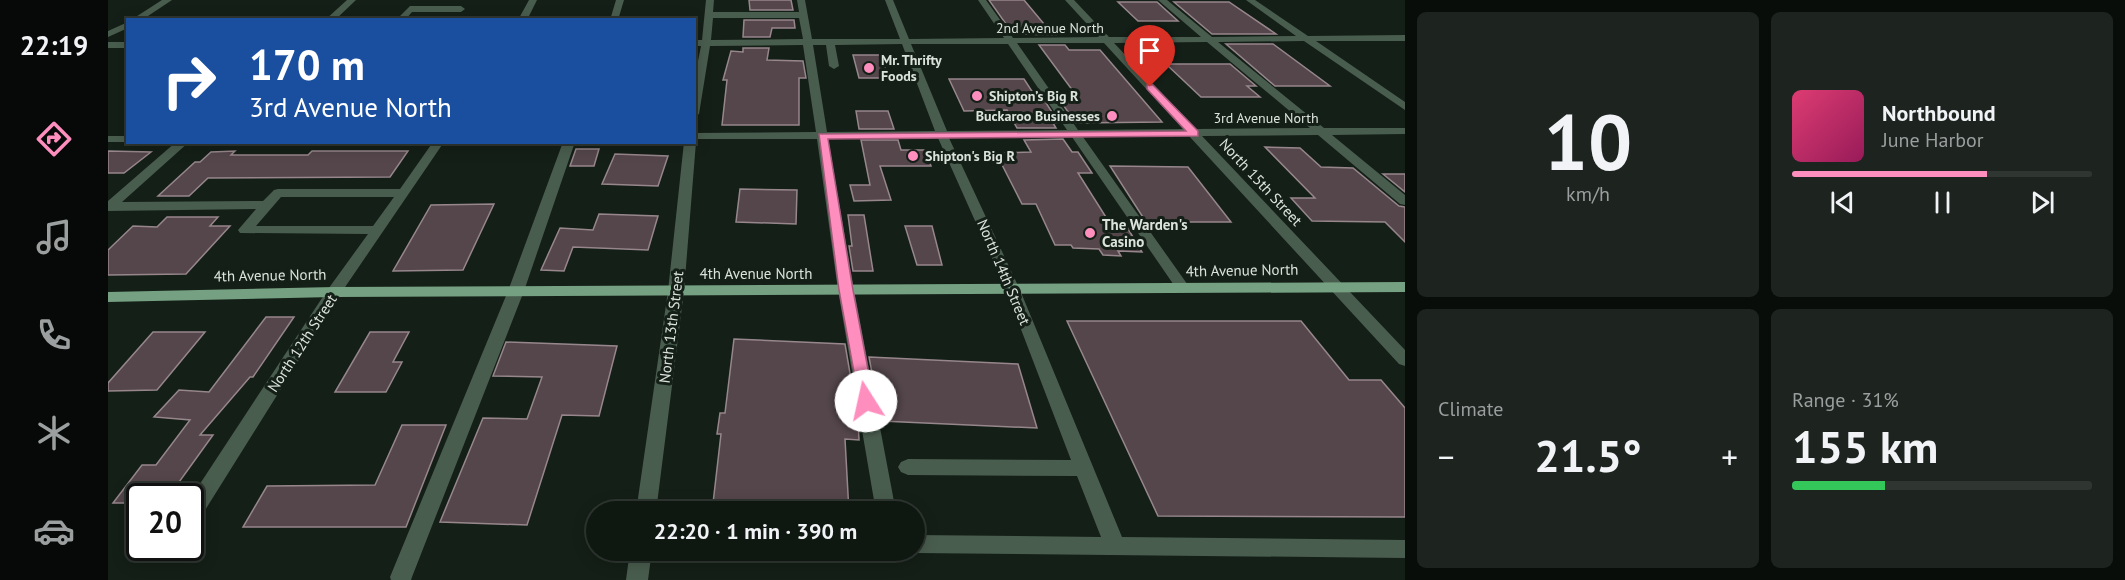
<!DOCTYPE html>
<html lang="en">
<head>
<meta charset="utf-8">
<style>
  body { margin:0; font-family:"PT Sans",sans-serif; background:#1d241f; color:#f1f3f6; height:100vh; display:flex; flex-direction:column; font-size:22px; white-space:nowrap }
  * { box-sizing:border-box; margin:0 }
  p { font-size:20px; color:#9b9f9f }
  .icon { flex:none; width:33px; height:33px; fill:none; stroke:currentColor; stroke-width:2; stroke-linecap:round; stroke-linejoin:round }
  .map { position:relative; flex:1; overflow:hidden }
  .drawer { display:flex; flex-direction:column; gap:12px; padding:12px; background:#080d09; width:720px }
  .drawer>* { flex:none }
  .banner { position:absolute; left:18px; top:18px; width:570px; height:126px; border-radius:0px; box-shadow:0 3px 15px #0003,0 0 0 2px #2f3631; background:#1a4fa0; color:#fff; overflow:hidden }
  .speed { position:absolute; left:18px; top:483px; display:flex; gap:12px; font-size:30px; font-weight:700; text-align:center }
  .speed>* { display:grid; place-content:center; width:78px; height:78px; border-radius:50%; background:#0f1711; box-shadow:0 3px 15px #0003,0 0 0 2px #2f3631; line-height:1 }
  .speed .limit { border:3px solid #111; border-radius:9px; background:#fff; color:#111 }
  .pin { position:absolute; display:grid; place-items:center; width:51px; height:51px; color:#fff; margin:-62px -26px; border-radius:50% 50% 50% 0; rotate:-45deg; box-shadow:0 0 6px #0007 }
  .pin .icon { rotate:45deg }
  .me { position:absolute; width:66px; margin:-33px; rotate:350deg; stroke-linejoin:round; filter:drop-shadow(0 0 4px #0008) }
  .turn { display:flex; align-items:center; gap:21px; height:126px; padding:0 24px; font-size:27px }
  .turn .icon { width:78px; height:78px; stroke-width:2.5 }
  .turn b { display:block; font-size:42px; line-height:51px }
  .big { font-size:45px; font-weight:700; line-height:1.1 }
  .drawer .card { flex:1; display:flex; flex-direction:column; justify-content:center; gap:9px; min-width:0; padding:0 21px; border-radius:9px; background:#1d241f }
  .drawer .dial { align-items:center; gap:0 }
  .dial b { font-size:78px; line-height:1 }
  .song { display:flex; align-items:center; gap:18px }
  .cover { width:72px; height:72px; border-radius:9px; background:linear-gradient(135deg,hsl(340 70% 55%),hsl(330 70% 35%)) }
  .played { height:6px; border-radius:3px; background:linear-gradient(90deg,#fe8ebe 65%,#2f3631 65%) }
  .keys { display:flex; justify-content:space-around; direction:ltr }
  .heat { display:flex; justify-content:space-between; align-items:center; font-size:33px; direction:ltr }
  .charge { height:9px; border-radius:4px; background:linear-gradient(90deg,#34c759 31%,#2f3631 0) }
  .drawer .tiles { flex:1; display:grid; gap:12px; grid-template-columns:repeat(2,1fr) }
  .trip { position:absolute; left:478px; top:501px; width:339px; height:60px; border-radius:30px; background:#0f1711; box-shadow:0 3px 15px #0003,0 0 0 2px #2f3631; font-weight:700; line-height:60px; text-align:center }
  main { display:flex; flex:1; min-height:0 }
  .tab-bar { display:flex; flex-direction:column; width:108px; justify-content:space-around; align-items:center; background:#060907; color:#9b9f9f }
  .tab-bar .icon { width:42px; height:42px }
  .tab-bar .current { color:#fe8ebe }
  .tab-bar b { font-size:27px; color:#f1f3f6 }
  .map>svg:first-child { display:block }
  .building { fill:#54464b; stroke:#97878d; stroke-width:1.5 }
  .lines { fill:none; stroke-linecap:round; stroke-linejoin:round }
  .minor { fill:#495d4e; fill-rule:evenodd }
  .major { fill:#75a081; fill-rule:evenodd }
  .route { fill:#fe8ebe; stroke:#a55c7c; stroke-width:1.5 }
  .poi-dot { fill:#fe8ebe; stroke:#141f17; stroke-width:2 }
  .labels { text-anchor:middle; dominant-baseline:central; stroke-width:6; stroke-linejoin:round; paint-order:stroke }
  .far-street-label { font-size:14px; fill:#dce3dd; stroke:#141f17 }
  .far-poi-label { font-size:14px; font-weight:bold; fill:#dce3dd; stroke:#141f17; text-anchor:start }
  .street-label { font-size:15px; fill:#dce3dd; stroke:#141f17 }
  .poi-label { font-size:15px; font-weight:bold; fill:#dce3dd; stroke:#141f17; text-anchor:start }
</style>
</head>
<body>
<main>
<nav class="tab-bar">
<b>22:19</b>
<svg class="icon current" aria-label="directions" viewBox="0 0 24 24"><path d="M12 3l9 9-9 9-9-9zM9 14v-3h6M13 9l2 2-2 2"/></svg>
<svg class="icon" aria-label="music" viewBox="0 0 24 24"><path d="M9 18V5l10-2v13"/><circle cx="6" cy="18" r="3"/><circle cx="16" cy="16" r="3"/></svg>
<svg class="icon" aria-label="phone" viewBox="0 0 24 24"><path d="M5 4h4l2 5-3 2q2 4 5 5l2-3 5 2v4C11 20 4 13 5 4z"/></svg>
<svg class="icon" aria-label="climate" viewBox="0 0 24 24"><path d="M12 3v18M4 7l16 10M4 17L20 7"/></svg>
<svg class="icon" aria-label="car" viewBox="0 0 24 24"><path d="M5 17H2v-5l4-1 3-4h7l3 4 3 1v5h-3M9 17h6M6 11h13"/><circle cx="7" cy="17" r="2"/><circle cx="17" cy="17" r="2"/></svg>
</nav>
<div class="map">
<svg width="1297" height="580" viewBox="0 0 1297 580">
  <rect width="100%" height="100%" fill="#141f17"/>
  <path class="building" d="M 641,0 L 683,0 L 685,10 L 642,10 Z
    M 881,0 L 916,0 L 936,24 L 940,24 L 949,35 L 905,34 Z
    M 1010,2 L 1049,2 L 1070,21 L 1030,21 Z
    M 1066,2 L 1121,2 L 1168,34 L 1104,34 Z
    M 636,20 L 686,20 L 687,28 L 664,28 L 662,37 L 635,37 Z
    M 1118,44 L 1165,44 L 1222,86 L 1167,86 Z
    M 931,45 L 957,45 L 961,50 L 992,50 L 1054,122 L 968,123 L 948,95 L 968,95 Z
    M 635,48 L 661,48 L 659,60 L 695,61 L 698,78 L 691,78 L 691,125 L 614,125 L 619,80 L 615,80 L 623,51 L 635,52 Z
    M 745,55 L 772,55 L 781,78 L 751,78 Z
    M 1058,64 L 1122,64 L 1148,86 L 1139,86 L 1152,97 L 1093,97 Z
    M 841,79 L 916,79 L 927,96 L 933,95 L 951,123 L 945,123 L 948,128 L 909,128 L 899,110 L 856,111 Z
    M 748,111 L 780,111 L 786,129 L 751,129 Z
    M 955,139 L 964,152 L 970,152 L 984,173 L 970,173 L 1001,222 L 1016,222 L 1034,252 L 1010,251 L 1013,256 L 995,255 L 991,249 L 965,248 L 963,245 L 947,245 L 928,204 L 914,204 L 888,153 L 923,152 L 916,140 Z
    M 753,140 L 790,140 L 793,150 L 817,150 L 823,166 L 772,166 L 783,200 L 746,201 L 742,185 L 762,185 Z
    M 1157,147 L 1192,148 L 1213,167 L 1245,168 L 1291,206 L 1297,207 L 1297,242 L 1277,222 L 1204,221 L 1183,198 L 1207,198 Z
    M 468,149 L 491,149 L 486,166 L 462,166 Z
    M 0,151 L 43,152 L 16,173 L 0,173 Z
    M 127,151 L 123,155 L 200,155 L 204,151 L 300,151 L 282,177 L 100,178 L 81,196 L 50,196 L 87,162 L 92,162 L 103,152 Z
    M 507,154 L 560,156 L 550,186 L 494,184 Z
    M 1002,166 L 1080,167 L 1123,222 L 1038,222 Z
    M 1275,174 L 1297,174 L 1297,192 Z
    M 632,189 L 689,190 L 688,224 L 628,222 Z
    M 386,204 L 355,270 L 285,271 L 323,205 Z
    M 491,214 L 550,216 L 540,250 L 465,247 L 456,271 L 433,270 L 452,228 L 485,230 Z
    M 740,215 L 756,215 L 765,271 L 745,271 L 741,246 L 744,246 Z
    M 59,217 L 110,217 L 102,226 L 122,226 L 78,274 L 0,275 L 0,250 L 25,226 L 49,227 Z
    M 797,226 L 824,226 L 834,265 L 809,265 Z
    M 158,317 L 186,317 L 145,377 L 142,377 L 92,435 L 105,435 L 61,496 L 32,496 L 32,503 L 5,503 L 34,465 L 48,465 L 82,420 L 46,417 L 71,390 L 101,392 Z
    M 959,321 L 1193,321 L 1241,380 L 1273,380 L 1297,408 L 1297,517 L 1050,516 Z
    M 45,332 L 97,332 L 49,390 L 0,391 L 0,383 Z
    M 262,332 L 301,332 L 285,362 L 294,362 L 278,392 L 227,392 Z
    M 626,339 L 737,344 L 750,420 L 751,440 L 737,439 L 741,512 L 604,512 L 613,434 L 609,434 L 612,413 L 617,413 Z
    M 398,342 L 509,346 L 491,416 L 454,415 L 419,525 L 332,522 L 375,418 L 419,419 L 434,377 L 385,376 Z
    M 761,357 L 910,364 L 929,428 L 773,421 Z
    M 294,425 L 338,425 L 298,527 L 135,527 L 159,486 L 267,485 Z"/>
  <g class="lines">
    <path class="minor" d="M 54,0 L 64,0 L 34,20 L 23,20 Z
      M 239,0 L 248,0 L 227,20 L 217,20 Z
      M 421,0 L 429,0 L 419,20 L 410,20 Z
      M 508,0 L 516,0 L 510,20 L 502,20 Z
      M 598,0 L 606,0 L 605,12 L 691,12 L 689,0 L 697,0 L 704,39 L 792,39 L 777,0 L 785,0 L 801,39 L 896,38 L 870,0 L 878,0 L 905,38 L 991,37 L 957,0 L 966,0 L 1001,37 L 1093,37 L 1050,0 L 1059,0 L 1104,37 L 1188,36 L 1138,0 L 1147,0 L 1200,36 L 1297,35 L 1297,41 L 1208,41 L 1297,102 L 1297,110 L 1196,41 L 1110,42 L 1216,128 L 1297,128 L 1297,134 L 1224,135 L 1297,195 L 1297,205 L 1292,204 L 1210,135 L 1094,136 L 1297,350 L 1297,366 L 1291,364 L 1081,136 L 975,137 L 1082,288 L 1075,293 L 1070,291 L 964,137 L 841,138 L 912,290 L 1014,537 L 1297,540 L 1297,558 L 807,553 L 800,550 L 807,550 L 807,535 L 993,537 L 969,476 L 800,475 L 793,472 L 790,467 L 793,462 L 800,459 L 963,460 L 898,290 L 830,138 L 720,138 L 746,290 L 788,512 L 768,512 L 730,290 L 709,139 L 586,139 L 586,133 L 708,132 L 695,45 L 602,46 L 591,114 L 586,117 L 586,81 L 593,46 L 586,46 L 586,40 L 594,40 ZM 605,18 L 691,18 L 695,39 L 603,40 ZM 1099,42 L 1202,128 L 1088,129 L 1006,43 ZM 909,43 L 996,43 L 1075,129 L 970,130 ZM 794,44 L 827,131 L 719,132 L 705,45 L 718,45 L 721,66 L 726,69 L 731,66 L 727,45 ZM 803,44 L 900,44 L 959,130 L 839,131 Z
      M 302,6 L 353,6 L 357,9 L 353,12 L 304,12 L 297,20 L 288,20 Z
      M 394,17 L 398,18 L 399,20 L 390,20 Z
      M 20,22 L 20,28 L 0,37 L 0,31 Z
      M 0,42 L 20,42 L 20,48 L 0,48 Z
      M 0,136 L 20,136 L 20,142 L 0,142 Z
      M 586,140 L 588,142 L 576,291 L 548,512 L 528,512 L 560,291 L 576,142 L 586,142 Z
      M 68,142 L 81,142 L 14,202 L 155,201 L 166,190 L 170,189 L 292,189 L 325,142 L 336,142 L 233,293 L 89,523 L 82,525 L 82,499 L 218,292 L 260,234 L 132,233 L 130,230 L 148,209 L 0,211 L 0,201 ZM 173,197 L 286,197 L 265,226 L 148,226 Z
      M 455,142 L 467,142 L 416,291 L 304,577 L 303,580 L 283,580 L 282,577 L 400,291 Z
      M 522,550 L 544,550 L 540,580 L 518,580 Z"/>
    <path class="major" d="M 1297,282 L 1297,292 L 226,297 L 0,302 L 0,292 L 226,287 Z"/>
  </g>
  <path class="route" d="M 1039,85 L 1045,85 L 1090,131 L 1090,136 L 720,139 L 745,290 L 766,401 L 763,405 L 752,405 L 731,290 L 711,134 L 1078,131 L 1039,89 Z"/>
  <g class="poi-dot">
    <circle cx="761" cy="68" r="6"/>
    <circle cx="869" cy="96" r="6"/>
    <circle cx="1004" cy="116" r="6"/>
    <circle cx="805" cy="156" r="6"/>
    <circle cx="982" cy="233" r="6"/>
  </g>
  <g class="labels">
    <g class="far-street-label">
      <text x="942" y="28">2nd Avenue North</text>
      <text x="1158" y="118">3rd Avenue North</text>
    </g>
    <g class="far-poi-label">
      <text x="773" y="60">Mr. Thrifty<tspan x="773" dy="16">Foods</tspan></text>
      <text x="881" y="96">Shipton’s Big R</text>
      <text x="992" y="116" text-anchor="end">Buckaroo Businesses</text>
      <text x="817" y="156">Shipton's Big R</text>
    </g>
    <g class="street-label">
      <text transform="translate(1153 182) rotate(47)">North 15th Street</text>
      <text transform="translate(1134 270) rotate(-1)">4th Avenue North</text>
      <text transform="translate(896 272) rotate(67)">North 14th Street</text>
      <text x="648" y="273">4th Avenue North</text>
      <text transform="translate(162 275) rotate(-1)">4th Avenue North</text>
      <text transform="translate(563 327) rotate(-83)">North 13th Street</text>
      <text transform="translate(194 343) rotate(-57)">North 12th Street</text>
    </g>
    <g class="poi-label">
      <text x="994" y="224">The Warden's<tspan x="994" dy="17">Casino</tspan></text>
    </g>
  </g>
</svg>
<div class="speed"><div class="limit">20</div></div>
<div class="pin" style="left:1042px;top:87px;background:#d93025"><svg class="icon" aria-label="arrive" viewBox="0 0 24 24"><path d="M6 21V4h12l-3 4 3 4H6"/></svg></div>
<svg class="me" style="left:758px;top:401px" viewBox="-20 -20 40 40"><circle r="19" fill="#fff"/><path d="M0-13L10 11 0 6-10 11z" fill="#fe8ebe"/></svg>
<div class="trip">22:20 · 1 min · 390 m</div>
<div class="banner">
<div class="turn"><svg class="icon" aria-label="right" viewBox="0 0 24 24"><path d="M7 20v-9h11M14 6l5 5-5 5"/></svg><div><b>170 m</b>3rd Avenue North</div></div>
</div>
</div>
<section class="drawer">
<div class="tiles">
<div class="card dial"><b>10</b><p>km/h</p></div>
<div class="card">
<div class="song"><i class="cover"></i><div><b>Northbound</b><p>June Harbor</p></div></div>
<div class="played"></div>
<div class="keys"><svg class="icon" aria-label="previous" viewBox="0 0 24 24"><path d="M18 5L8 12l10 7zM5 5v14"/></svg><svg class="icon" aria-label="pause" viewBox="0 0 24 24"><path d="M8 5v14M16 5v14"/></svg><svg class="icon" aria-label="next" viewBox="0 0 24 24"><path d="M6 5l10 7-10 7zM19 5v14"/></svg></div>
</div>
<div class="card"><p>Climate</p>
<div class="heat"><a>−</a><b class="big">21.5°</b><a>+</a></div>
</div>
<div class="card"><p>Range · 31%</p><b class="big">155 km</b><div class="charge"></div></div>
</div>
</section>
</main>
</body>
</html>
